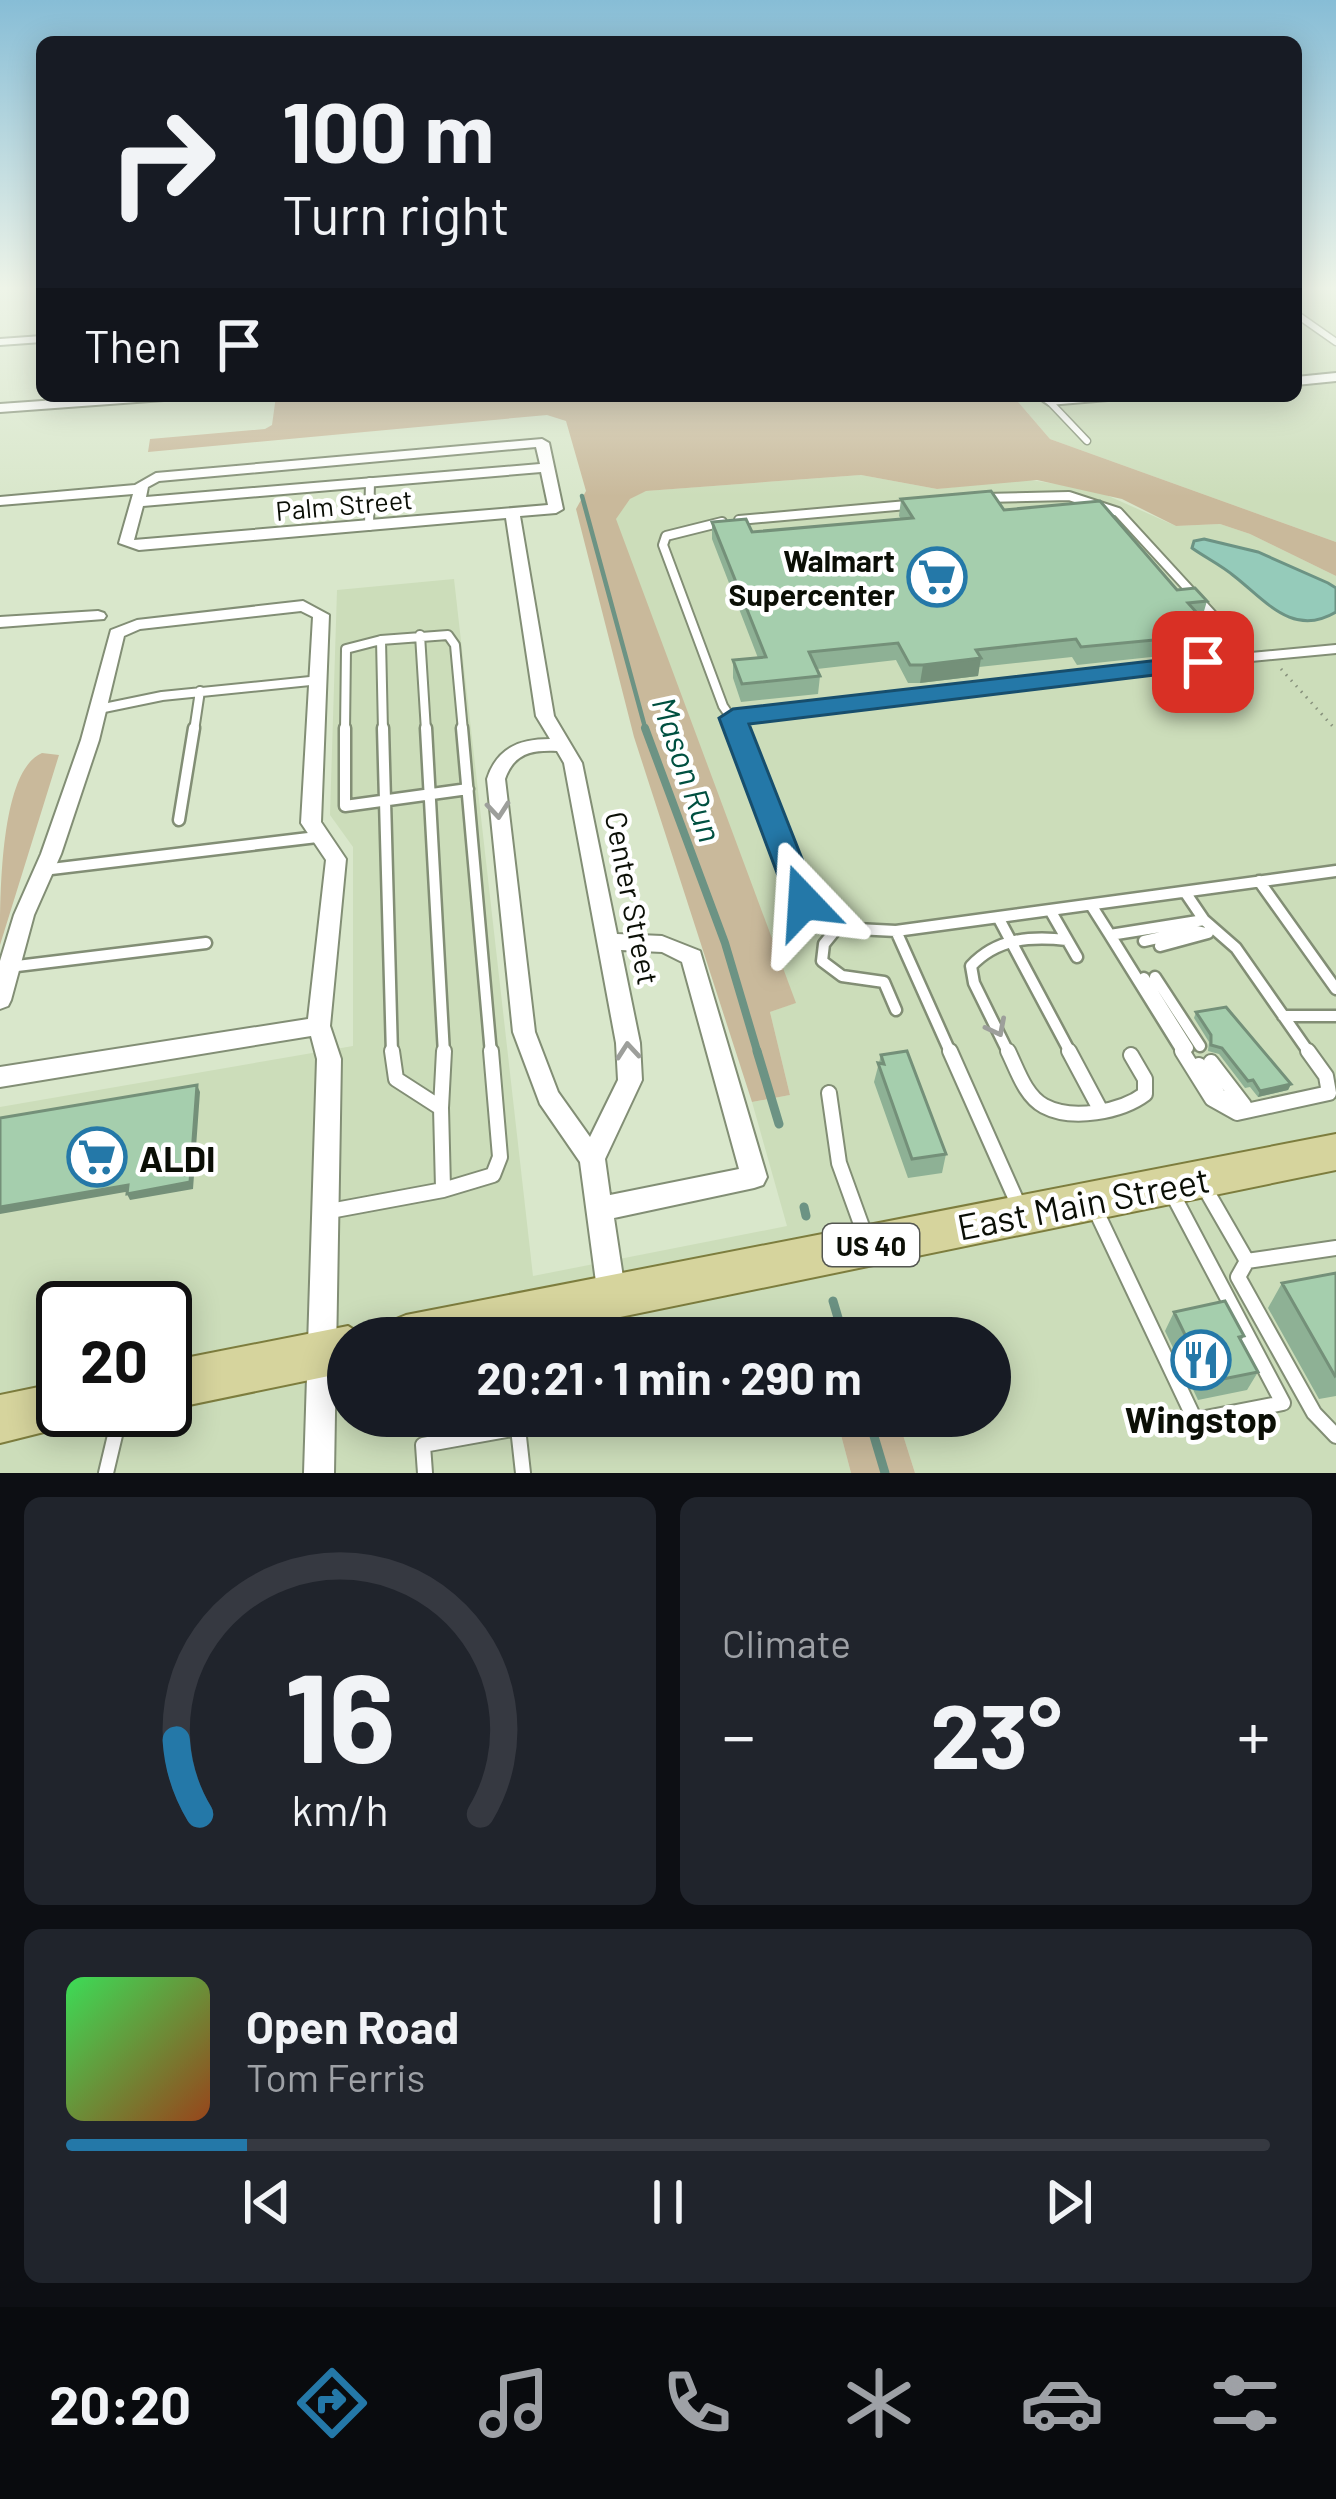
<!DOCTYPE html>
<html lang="en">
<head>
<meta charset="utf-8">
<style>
  body { margin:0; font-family:Barlow,sans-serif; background:#20242c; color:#f1f3f6; height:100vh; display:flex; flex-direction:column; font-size:45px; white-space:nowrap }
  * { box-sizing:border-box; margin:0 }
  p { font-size:39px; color:#9ea1a6 }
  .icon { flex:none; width:66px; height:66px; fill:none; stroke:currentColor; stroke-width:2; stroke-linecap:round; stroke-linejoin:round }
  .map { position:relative; height:1473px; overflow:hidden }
  .panel { display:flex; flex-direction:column; gap:24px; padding:24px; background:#0d0f14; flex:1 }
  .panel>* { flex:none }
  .hud { position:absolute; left:36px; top:36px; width:1266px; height:366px; border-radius:18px; box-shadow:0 6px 30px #0003; background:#171b24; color:#f1f3f6; overflow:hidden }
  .speed { position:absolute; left:36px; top:1281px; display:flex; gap:24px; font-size:60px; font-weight:700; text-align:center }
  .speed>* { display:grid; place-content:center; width:156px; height:156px; border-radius:50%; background:#171b24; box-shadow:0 6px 30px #0003; line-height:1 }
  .speed .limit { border:6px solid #111; border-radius:18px; background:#fff; color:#111 }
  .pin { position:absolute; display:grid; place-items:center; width:102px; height:102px; color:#fff; margin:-51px; border-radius:24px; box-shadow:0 6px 18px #0006 }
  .me { position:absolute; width:132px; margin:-66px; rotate:340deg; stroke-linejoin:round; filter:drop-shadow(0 0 9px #0008) }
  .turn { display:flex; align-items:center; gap:42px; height:252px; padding:0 48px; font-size:54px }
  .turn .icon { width:156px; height:156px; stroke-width:2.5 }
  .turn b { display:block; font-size:84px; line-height:102px }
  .then { display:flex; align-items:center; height:114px; padding:0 48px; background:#0003; gap:24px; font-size:45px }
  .big { font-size:90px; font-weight:700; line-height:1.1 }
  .panel .card { flex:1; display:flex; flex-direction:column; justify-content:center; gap:18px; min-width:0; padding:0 42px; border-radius:18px; background:#20242c }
  .panel .dial { align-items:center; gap:0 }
  .dial svg { height:312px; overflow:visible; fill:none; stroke:#363941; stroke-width:7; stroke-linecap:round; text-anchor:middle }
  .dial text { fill:#f1f3f6; stroke:none }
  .song { display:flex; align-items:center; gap:36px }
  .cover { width:144px; height:144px; border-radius:18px; background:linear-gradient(135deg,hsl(130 70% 55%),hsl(20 70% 35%)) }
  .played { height:12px; border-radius:6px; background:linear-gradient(90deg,#2478a8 15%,#363941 15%) }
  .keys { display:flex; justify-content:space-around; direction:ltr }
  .heat { display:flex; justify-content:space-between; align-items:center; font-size:66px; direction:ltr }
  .panel .tiles { flex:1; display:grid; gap:24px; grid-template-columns:1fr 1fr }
  .card:last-child { grid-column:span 2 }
  .trip { position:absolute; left:327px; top:1317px; width:684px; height:120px; border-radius:60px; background:#171b24; box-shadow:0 6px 30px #0003; font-weight:700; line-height:120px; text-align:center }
  .menu { display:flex; height:192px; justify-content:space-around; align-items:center; background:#090b0e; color:#9ea1a6 }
  .menu .icon { width:84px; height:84px }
  .menu .current { color:#2478a8 }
  .menu b { font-size:54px; color:#f1f3f6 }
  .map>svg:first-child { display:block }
  .built { fill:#ccddba; fill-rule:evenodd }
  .green { fill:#c9b99b }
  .water { fill:#95cbba; stroke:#6c9384; stroke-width:3 }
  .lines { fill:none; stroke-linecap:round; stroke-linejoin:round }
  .stream-far2 { stroke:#6c9384; stroke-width:4.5 }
  .stream-far1 { stroke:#6c9384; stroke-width:8 }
  .stream { stroke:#6c9384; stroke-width:9 }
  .service-far3-casing { stroke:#828e75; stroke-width:9 }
  .service-far2-casing { stroke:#828e75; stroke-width:12 }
  .service-far1-casing { stroke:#828e75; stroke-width:15 }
  .service-casing { stroke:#828e75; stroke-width:18 }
  .minor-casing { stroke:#828e75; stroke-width:4 }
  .primary-casing { stroke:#7d7d3e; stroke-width:4 }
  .path { stroke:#87917c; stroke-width:3; stroke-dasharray:1.5 6; stroke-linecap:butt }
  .service-far3 { stroke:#fff; stroke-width:6 }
  .service-far2 { stroke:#fff; stroke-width:8 }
  .service-far1 { stroke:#fff; stroke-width:10 }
  .service { stroke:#fff; stroke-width:14 }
  .minor { fill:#fff; fill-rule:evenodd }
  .primary { fill:#d6d49d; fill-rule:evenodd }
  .wall { fill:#8eb195 }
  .shaded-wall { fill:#749079 }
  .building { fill:#a5cead; stroke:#749079; stroke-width:3 }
  .oneway { stroke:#9d9f9b }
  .route { fill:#2478a8; stroke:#174e6d; stroke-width:3 }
  .labels { text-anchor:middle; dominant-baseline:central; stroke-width:9; stroke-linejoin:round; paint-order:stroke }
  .far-street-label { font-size:27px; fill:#0b0f06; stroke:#fff }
  .shield { fill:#fff; stroke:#545751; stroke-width:3 }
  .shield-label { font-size:27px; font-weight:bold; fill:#0b0f06 }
  .poi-label { font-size:30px; font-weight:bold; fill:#0b0f06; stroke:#fff; text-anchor:end }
  .street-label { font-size:30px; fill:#0b0f06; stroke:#fff }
  .water-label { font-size:33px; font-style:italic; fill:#005040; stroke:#fff }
  .near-poi-label { font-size:36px; font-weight:bold; fill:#0b0f06; stroke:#fff; text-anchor:start }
  .near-street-label { font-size:36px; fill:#0b0f06; stroke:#fff }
</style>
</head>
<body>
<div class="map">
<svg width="1336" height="1473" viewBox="0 0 1336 1473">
  <rect width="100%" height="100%" fill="#d9e7cb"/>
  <path class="built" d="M 1336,290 L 1336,542 L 1050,439 L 1013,396 L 1296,396 L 1296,291 Z
    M 861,475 L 937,489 L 1024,479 L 1095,490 L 1176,526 L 1220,524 L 1250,534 L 1336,576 L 1336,1473 L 915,1473 L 897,1416 L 990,1416 L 990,1338 L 873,1338 L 868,1325 L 816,1338 L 348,1338 L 348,1416 L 836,1416 L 851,1473 L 0,1473 L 0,1107 L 353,1046 L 353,847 L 330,815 L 337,590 L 454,579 L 533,1276 L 787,1226 L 752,1102 L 790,1095 L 770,1012 L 795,1003 L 615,519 L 630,499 L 645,491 ZM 63,1308 L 165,1308 L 165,1410 L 63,1410 Z"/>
  <path class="green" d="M 276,396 L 1013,396 L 1050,439 L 1336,542 L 1336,576 L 1250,534 L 1220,524 L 1176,526 L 1122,499 L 1037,480 L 937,489 L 861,475 L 646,491 L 630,499 L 616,519 L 796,1003 L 770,1012 L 790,1095 L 752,1102 L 634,737 L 576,509 L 586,491 L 566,421 L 547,415 L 148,452 L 150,439 L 265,429 L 272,425 Z
    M 42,753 L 59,755 L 0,945 C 0,895 0,770 42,753 Z
    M 836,1416 L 897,1416 L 915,1473 L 851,1473 Z"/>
  <path class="water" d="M 1204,539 L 1258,552 L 1328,583 L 1336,588 L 1336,612 C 1293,638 1265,600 1234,576 C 1221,565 1206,558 1192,548 L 1194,541 Z"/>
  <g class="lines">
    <path class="stream-far2" d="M 582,496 L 646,731"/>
    <path class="stream-far1" d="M 645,728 L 725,943 L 758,1054"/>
    <path class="stream" d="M 757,1051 L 779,1124
      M 804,1207 L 806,1216
      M 833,1301 L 844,1338
      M 868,1416 L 885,1473"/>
    <defs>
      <path id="service-far3" d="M 1296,314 L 1336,342
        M 1049,401 L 1087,441"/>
      <path id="service-far2" d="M 984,498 L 1069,496 L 1118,512 L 1251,657 L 1336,649
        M 739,520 L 907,505
        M 722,522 L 666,536 L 663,545 L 723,706 L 740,731
        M 369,526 L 370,482
        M 420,635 L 426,731
        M 99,709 L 162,696 L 320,680
        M 733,717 L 1251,657
        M 194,731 L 200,691
        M 345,731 L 346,649 L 381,640
        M 383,731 L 381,640 L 448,635 L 455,645 L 463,731"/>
      <path id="service-far1" d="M 345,728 L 345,806 L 468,789
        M 383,728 L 392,1054
        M 426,728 L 444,1054
        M 462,728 L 491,1054
        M 738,728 L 804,902 L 837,928 L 896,931 L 951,1054
        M 179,820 L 194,728
        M 43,870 L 317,837
        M 1259,881 L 1336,989
        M 1185,892 L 1204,920
        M 1091,905 L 1110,935
        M 1050,910 L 1077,957
        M 998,917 L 1071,1054
        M 1204,920 L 1236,948 L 1310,1054
        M 837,928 L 824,944 L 822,961 L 842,976 L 884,982 L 896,1010
        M 896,931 L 1336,871
        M 1144,941 L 1193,930 L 1206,933
        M 1160,946 L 1208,933
        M 9,967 L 206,943
        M 1155,977 L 1200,1046
        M 1144,978 L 1188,1048
        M 1283,1016 L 1336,1016
        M 1009,1054 L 974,983 L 971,966 C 997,938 1031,936 1067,940
        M 1184,1054 L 1110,935 L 1204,920"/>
      <path id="service" d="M 392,1051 L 396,1079 L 441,1108 L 443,1188
        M 950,1051 L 1018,1204
        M 1008,1051 C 1017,1069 1025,1096 1044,1106 C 1072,1121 1121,1112 1145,1094 L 1145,1079 L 1131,1055
        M 1069,1051 L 1101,1111
        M 1182,1051 L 1212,1099 L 1237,1113 L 1329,1093 L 1326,1076 L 1308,1051
        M 1211,1062 L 1244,1105
        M 1199,1065 L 1219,1096 L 1240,1108
        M 829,1093 L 839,1163 L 865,1235
        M 441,1108 L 444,1051
        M 1206,1190 L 1247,1261 L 1238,1277 L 1314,1413 L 1336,1436
        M 330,1211 L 443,1190 L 493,1175 L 500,1157 L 491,1051
        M 1096,1211 L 1195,1420 L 1283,1403 L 1172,1193
        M 1247,1261 L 1336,1248
        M 518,1428 L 523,1473
        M 106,1473 L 121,1410
        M 425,1473 L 423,1445 L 518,1428 L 516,1416"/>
      <path id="minor" d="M 42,336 L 42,342 L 0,345 L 0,339 Z
        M 1336,373 L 1336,381 L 1296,385 L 1296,377 Z
        M 113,396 L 170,396 L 164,400 L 0,412 L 0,404 Z
        M 1064,396 L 1114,396 L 1108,400 L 1049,405 L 1043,401 Z
        M 542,439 L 549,443 L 563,509 L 556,513 L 520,516 L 554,716 L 582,763 L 617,934 L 662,936 L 700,951 L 767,1177 L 763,1185 L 754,1188 L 614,1218 L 626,1297 L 622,1306 L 612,1310 L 602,1306 L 598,1297 L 580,1162 L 540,1104 L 513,1032 L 487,779 C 497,748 519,739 550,739 L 536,716 L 506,518 L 139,550 L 119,543 L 133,494 L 0,505 L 0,497 L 135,485 L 156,473 ZM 536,447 L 540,464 L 146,497 L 148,487 L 159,481 ZM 541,472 L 548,505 L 134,540 L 143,506 ZM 557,751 L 564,763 L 616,1043 L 618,1080 L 590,1137 L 558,1092 L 535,1032 L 505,779 C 514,753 532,750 557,751 ZM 621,950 L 662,952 L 682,962 L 739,1169 L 610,1195 L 605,1159 L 642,1080 L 640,1043 Z
        M 303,601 L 329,615 L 321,822 L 346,859 L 330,1026 L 341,1059 L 334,1473 L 304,1473 L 317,1059 L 311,1036 L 0,1087 L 0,1067 L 308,1019 L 326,860 L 301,823 L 313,617 L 301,611 L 140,629 L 124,636 L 99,740 L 61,854 L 34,915 L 11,1000 L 8,1006 L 0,1009 L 0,961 L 14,915 L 41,854 L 81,740 L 111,630 L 137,620 Z
        M 98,611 L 104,613 L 106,616 L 104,619 L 0,627 L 0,617 Z"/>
      <path id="primary" d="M 1336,1134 L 1336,1170 L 518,1338 L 383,1338 L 389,1322 L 406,1315 Z
        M 348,1326 L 367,1338 L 348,1338 L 348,1372 L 165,1410 L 165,1362 Z
        M 63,1382 L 63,1410 L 86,1410 L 80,1423 L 0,1443 L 0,1395 Z"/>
    </defs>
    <use href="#service-far3" class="service-far3-casing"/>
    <use href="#service-far2" class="service-far2-casing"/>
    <use href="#service-far1" class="service-far1-casing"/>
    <use href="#service" class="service-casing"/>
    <use href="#minor" class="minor-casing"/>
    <use href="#primary" class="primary-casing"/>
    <path class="path" d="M 1281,669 L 1336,730"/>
    <use href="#service-far3" class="service-far3"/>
    <use href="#service-far2" class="service-far2"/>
    <use href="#service-far1" class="service-far1"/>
    <use href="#service" class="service"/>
    <use href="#minor" class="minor"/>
    <use href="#primary" class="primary"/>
  </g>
  <path class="wall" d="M 901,499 L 1004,510 L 1177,590 L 1207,601 L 1202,618 L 1207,624 L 1202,642 L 1173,645 L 1170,655 L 1077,665 L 1072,657 L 979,667 L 978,676 L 920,683 L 908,683 L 896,660 L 817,669 L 820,676 L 818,694 L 741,702 L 733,678 L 733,660 L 758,658 L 712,539 L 712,522 L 752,532 L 901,519 L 899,516 Z
    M 1196,1012 L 1291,1084 L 1288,1090 L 1258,1097 L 1250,1087 L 1245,1088 L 1219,1054 L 1208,1051 L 1209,1042 L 1194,1018 Z
    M 881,1055 L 946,1154 L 942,1173 L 908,1178 L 874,1082 Z
    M 1336,1273 L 1336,1396 L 1319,1399 L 1268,1308 L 1282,1283 Z
    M 1174,1312 L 1244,1336 L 1241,1341 L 1258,1372 L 1247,1390 L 1198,1400 L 1165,1331 Z"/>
  <path class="shaded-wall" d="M 981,658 L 978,676 L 920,683 L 923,665 Z
    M 1291,1084 L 1288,1090 L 1258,1097 L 1260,1091 Z
    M 197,1085 L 200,1092 L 193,1189 L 130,1200 L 127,1194 Z
    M 128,1185 L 131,1191 L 0,1214 L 0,1207 Z"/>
  <path class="building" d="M 991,491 L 1004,510 L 1100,501 L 1177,590 L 1195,588 L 1207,601 L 1188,603 L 1207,624 L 1167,629 L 1175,638 L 1081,647 L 1076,639 L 976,650 L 981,658 L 923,665 L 910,665 L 898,643 L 809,652 L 820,676 L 742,684 L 733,660 L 766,657 L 712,522 L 746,519 L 752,532 L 913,518 L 901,499 Z
    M 1226,1007 L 1291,1084 L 1260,1091 L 1253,1080 L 1248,1081 L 1222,1048 L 1211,1045 L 1211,1035 L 1196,1012 Z
    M 907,1051 L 946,1154 L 912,1159 L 878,1063 L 884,1064 L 881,1055 Z
    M 197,1085 L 190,1182 L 127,1194 L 128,1185 L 0,1207 L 0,1118 Z
    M 1336,1273 L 1336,1375 L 1335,1376 L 1282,1283 Z
    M 1225,1301 L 1244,1336 L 1239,1337 L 1258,1372 L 1208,1382 L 1174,1312 Z"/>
  <defs><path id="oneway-chevron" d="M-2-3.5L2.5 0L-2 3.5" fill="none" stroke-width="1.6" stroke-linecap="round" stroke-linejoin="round" transform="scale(3)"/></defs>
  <g class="oneway">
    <use href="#oneway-chevron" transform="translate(498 810) rotate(85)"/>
    <use href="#oneway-chevron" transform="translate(997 1028) rotate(63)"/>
    <use href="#oneway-chevron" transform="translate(628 1051) rotate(-95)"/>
  </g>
  <linearGradient id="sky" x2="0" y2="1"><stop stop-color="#87bdd6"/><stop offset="0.58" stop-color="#eef4e8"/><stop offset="1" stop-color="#eef4e8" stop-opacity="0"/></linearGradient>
  <rect width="1336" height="496" fill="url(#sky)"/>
  <path class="route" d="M 1203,655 L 1212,657 L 1216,662 L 1212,668 L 749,724 L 819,902 L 815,910 L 793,910 L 788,902 L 719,718 L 733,709 Z"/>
  <defs>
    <symbol id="supermarket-ring" viewBox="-11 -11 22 22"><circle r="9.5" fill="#fff" stroke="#2478a8" stroke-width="1.5"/><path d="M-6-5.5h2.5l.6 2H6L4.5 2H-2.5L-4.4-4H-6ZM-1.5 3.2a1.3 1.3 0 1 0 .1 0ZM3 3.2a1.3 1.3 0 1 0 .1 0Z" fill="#2478a8"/></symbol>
    <symbol id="restaurant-ring" viewBox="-11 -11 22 22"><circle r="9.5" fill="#fff" stroke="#2478a8" stroke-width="1.5"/><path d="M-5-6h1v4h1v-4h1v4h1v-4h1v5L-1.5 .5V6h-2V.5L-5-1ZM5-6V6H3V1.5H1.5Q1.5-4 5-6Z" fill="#2478a8"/></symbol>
  </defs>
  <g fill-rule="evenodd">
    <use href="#supermarket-ring" x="904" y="544" width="66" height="66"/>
    <use href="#supermarket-ring" x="64" y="1124" width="66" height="66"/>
    <use href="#restaurant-ring" x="1168" y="1327" width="66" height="66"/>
  </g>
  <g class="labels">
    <g class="far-street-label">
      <text transform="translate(344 504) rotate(-5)">Palm Street</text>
    </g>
    <rect class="shield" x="823" y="1224" width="96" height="42" rx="9"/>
    <g class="shield-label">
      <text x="871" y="1245">US 40</text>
    </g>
    <g class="poi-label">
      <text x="895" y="560">Walmart<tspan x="895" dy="34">Supercenter</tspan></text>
    </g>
    <g class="street-label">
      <text transform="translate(633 898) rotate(79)">Center Street</text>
    </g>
    <g class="water-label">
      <text transform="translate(688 769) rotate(71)">Mason Run</text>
    </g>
    <g class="near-poi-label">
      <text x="139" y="1157">ALDI</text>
      <text x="1201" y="1418" text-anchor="middle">Wingstop</text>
    </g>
    <g class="near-street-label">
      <text transform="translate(1083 1202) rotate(-11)">East Main Street</text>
    </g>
  </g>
</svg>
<div class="speed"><div class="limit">20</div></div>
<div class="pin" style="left:1203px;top:662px;background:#d93025"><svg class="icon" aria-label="arrive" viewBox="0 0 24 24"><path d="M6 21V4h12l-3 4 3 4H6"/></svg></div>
<svg class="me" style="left:804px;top:902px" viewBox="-20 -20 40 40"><path d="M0-17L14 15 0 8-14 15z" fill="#2478a8" stroke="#fff" stroke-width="4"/></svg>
<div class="trip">20:21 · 1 min · 290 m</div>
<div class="hud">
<div class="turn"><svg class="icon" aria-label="right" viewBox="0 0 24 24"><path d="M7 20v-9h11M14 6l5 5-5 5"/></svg><div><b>100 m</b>Turn right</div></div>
<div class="then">Then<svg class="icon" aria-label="arrive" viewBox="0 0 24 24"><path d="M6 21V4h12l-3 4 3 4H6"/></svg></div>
</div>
</div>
<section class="panel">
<div class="tiles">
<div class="card dial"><svg viewBox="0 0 100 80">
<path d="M14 69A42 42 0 1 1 86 69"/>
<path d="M14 69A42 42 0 0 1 8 50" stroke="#2478a8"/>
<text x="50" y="56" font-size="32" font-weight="700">16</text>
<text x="50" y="72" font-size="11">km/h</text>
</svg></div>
<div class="card"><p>Climate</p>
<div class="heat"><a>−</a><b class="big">23°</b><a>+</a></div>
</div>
<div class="card">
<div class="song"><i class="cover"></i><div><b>Open Road</b><p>Tom Ferris</p></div></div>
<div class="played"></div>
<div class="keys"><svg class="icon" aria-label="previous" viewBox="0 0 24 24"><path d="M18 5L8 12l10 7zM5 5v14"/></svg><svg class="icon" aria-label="pause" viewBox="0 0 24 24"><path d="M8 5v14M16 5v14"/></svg><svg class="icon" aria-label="next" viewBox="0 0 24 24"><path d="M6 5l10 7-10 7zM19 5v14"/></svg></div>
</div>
</div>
</section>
<nav class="menu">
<b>20:20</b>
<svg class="icon current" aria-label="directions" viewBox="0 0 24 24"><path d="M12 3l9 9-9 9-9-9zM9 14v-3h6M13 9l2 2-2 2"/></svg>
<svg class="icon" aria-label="music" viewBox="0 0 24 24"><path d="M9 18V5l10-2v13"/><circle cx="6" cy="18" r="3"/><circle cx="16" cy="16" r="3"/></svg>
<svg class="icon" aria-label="phone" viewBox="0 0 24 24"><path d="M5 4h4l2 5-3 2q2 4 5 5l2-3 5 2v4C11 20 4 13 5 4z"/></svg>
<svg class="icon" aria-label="climate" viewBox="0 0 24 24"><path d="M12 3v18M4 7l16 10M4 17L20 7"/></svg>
<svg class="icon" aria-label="car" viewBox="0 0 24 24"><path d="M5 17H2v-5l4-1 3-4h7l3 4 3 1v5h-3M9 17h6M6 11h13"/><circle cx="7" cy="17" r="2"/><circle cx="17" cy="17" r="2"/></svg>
<svg class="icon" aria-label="filters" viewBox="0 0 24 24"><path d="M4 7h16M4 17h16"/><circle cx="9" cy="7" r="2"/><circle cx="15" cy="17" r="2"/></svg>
</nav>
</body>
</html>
